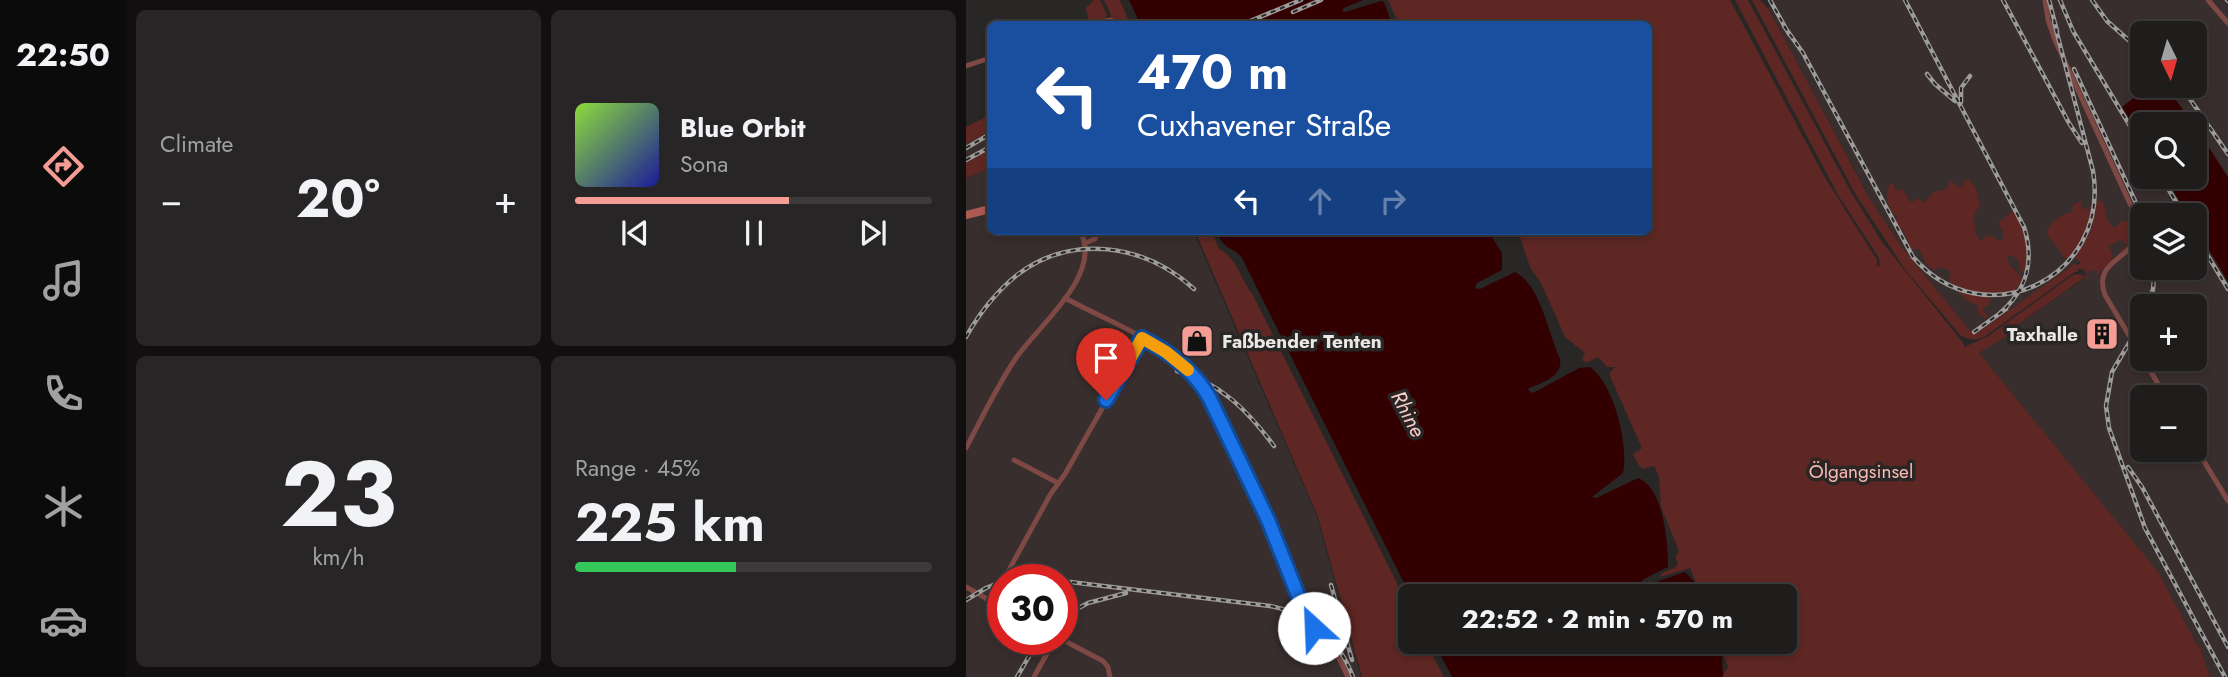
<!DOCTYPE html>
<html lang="en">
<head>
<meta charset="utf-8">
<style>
  body { margin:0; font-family:Jost,sans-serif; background:#272525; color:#f1f3f6; height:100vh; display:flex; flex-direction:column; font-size:26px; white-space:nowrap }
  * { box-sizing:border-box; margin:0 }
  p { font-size:23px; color:#a1a1a3 }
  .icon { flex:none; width:38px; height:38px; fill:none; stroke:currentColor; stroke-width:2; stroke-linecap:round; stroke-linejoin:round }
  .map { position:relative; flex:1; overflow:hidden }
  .panel { display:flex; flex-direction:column; gap:10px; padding:10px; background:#110f0f; width:840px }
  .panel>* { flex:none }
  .guide { position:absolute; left:21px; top:21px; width:665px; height:214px; border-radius:10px; box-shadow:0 4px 10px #0003,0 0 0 2px #3c3a3b; background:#1a4fa0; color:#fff; overflow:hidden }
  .needle { width:46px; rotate:175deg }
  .fabs { position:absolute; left:1164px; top:21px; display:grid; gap:14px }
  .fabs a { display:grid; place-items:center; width:77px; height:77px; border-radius:10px; background:#1f1c1c; box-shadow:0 4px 10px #0003,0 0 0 2px #3c3a3b; font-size:35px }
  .speed { position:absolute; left:21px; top:564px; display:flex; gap:14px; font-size:35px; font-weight:700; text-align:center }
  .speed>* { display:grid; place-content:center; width:91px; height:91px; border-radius:50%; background:#1f1c1c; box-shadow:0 4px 10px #0003,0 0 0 2px #3c3a3b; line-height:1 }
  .speed .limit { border:10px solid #d22; background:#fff; color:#111 }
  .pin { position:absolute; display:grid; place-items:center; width:60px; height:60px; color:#fff; margin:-72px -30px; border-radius:50% 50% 50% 0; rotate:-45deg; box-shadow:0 0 7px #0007 }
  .pin .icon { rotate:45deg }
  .me { position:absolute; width:77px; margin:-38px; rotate:335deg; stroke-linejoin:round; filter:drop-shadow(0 0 5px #0008) }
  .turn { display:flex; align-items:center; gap:24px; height:147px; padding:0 35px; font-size:32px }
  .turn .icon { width:91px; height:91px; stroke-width:2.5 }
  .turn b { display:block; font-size:49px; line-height:60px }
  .lanes { display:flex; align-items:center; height:66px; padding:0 35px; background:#0003; justify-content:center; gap:35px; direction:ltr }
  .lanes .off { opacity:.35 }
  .big { font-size:52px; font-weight:700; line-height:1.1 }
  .panel .card { flex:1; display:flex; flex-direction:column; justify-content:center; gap:10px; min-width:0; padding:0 24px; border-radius:10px; background:#272525 }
  .panel .dial { align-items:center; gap:0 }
  .dial b { font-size:91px; line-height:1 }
  .song { display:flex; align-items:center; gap:21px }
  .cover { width:84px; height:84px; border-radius:10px; background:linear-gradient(135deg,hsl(90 70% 55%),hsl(240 70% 35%)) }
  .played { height:7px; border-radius:4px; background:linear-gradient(90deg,#f59c94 60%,#3c3a3b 60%) }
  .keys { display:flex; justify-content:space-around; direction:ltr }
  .heat { display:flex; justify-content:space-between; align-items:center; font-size:38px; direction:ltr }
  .charge { height:10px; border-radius:5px; background:linear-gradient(90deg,#34c759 45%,#3c3a3b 0) }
  .panel .tiles { flex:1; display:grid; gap:10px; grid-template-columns:repeat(2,1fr) }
  .trip { position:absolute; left:432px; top:584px; width:399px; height:70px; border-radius:10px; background:#1f1c1c; box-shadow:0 4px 10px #0003,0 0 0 2px #3c3a3b; font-weight:700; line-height:70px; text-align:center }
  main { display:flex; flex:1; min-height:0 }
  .menu { display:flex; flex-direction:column; width:126px; justify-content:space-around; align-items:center; background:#0c0b0b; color:#a1a1a3 }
  .menu .icon { width:49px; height:49px }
  .menu .active { color:#f59c94 }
  .menu b { font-size:32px; color:#f1f3f6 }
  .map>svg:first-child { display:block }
  .built { fill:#382e2d; fill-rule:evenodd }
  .green { fill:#5e2723 }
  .water { fill:#330002 }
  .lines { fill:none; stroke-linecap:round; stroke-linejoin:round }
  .street { stroke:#7e4945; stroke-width:5 }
  .secondary { stroke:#ae5a54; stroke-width:8 }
  .rail-casing { stroke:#9e9b9b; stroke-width:4.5 }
  .rail { stroke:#292626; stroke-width:2; stroke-dasharray:5; stroke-linecap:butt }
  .route-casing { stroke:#114b97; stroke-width:18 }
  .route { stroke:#1a73e8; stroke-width:12 }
  .slow { stroke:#f59e0b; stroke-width:12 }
  .labels { text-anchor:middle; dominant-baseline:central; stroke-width:7; stroke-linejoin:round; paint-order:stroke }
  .poi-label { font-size:19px; font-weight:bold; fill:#eae7e7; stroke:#292626; text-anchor:end }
  .park-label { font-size:19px; fill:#fcb9b2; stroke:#292626 }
  .water-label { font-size:21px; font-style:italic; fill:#fbcdc8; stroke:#292626 }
</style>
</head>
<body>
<main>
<nav class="menu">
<b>22:50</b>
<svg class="icon active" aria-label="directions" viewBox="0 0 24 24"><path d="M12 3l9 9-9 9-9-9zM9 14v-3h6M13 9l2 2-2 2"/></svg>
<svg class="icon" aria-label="music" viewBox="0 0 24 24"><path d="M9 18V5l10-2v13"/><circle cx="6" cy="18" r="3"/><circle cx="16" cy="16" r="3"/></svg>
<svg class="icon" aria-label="phone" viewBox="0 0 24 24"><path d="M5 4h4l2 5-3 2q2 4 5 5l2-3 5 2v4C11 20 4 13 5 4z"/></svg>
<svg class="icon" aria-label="climate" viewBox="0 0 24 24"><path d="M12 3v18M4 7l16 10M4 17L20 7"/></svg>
<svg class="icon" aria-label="car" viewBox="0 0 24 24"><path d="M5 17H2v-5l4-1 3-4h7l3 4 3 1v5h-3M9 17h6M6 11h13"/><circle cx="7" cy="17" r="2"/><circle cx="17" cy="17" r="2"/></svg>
</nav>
<section class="panel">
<div class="tiles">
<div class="card"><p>Climate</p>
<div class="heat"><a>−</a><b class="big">20°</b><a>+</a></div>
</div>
<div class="card">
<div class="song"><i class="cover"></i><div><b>Blue Orbit</b><p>Sona</p></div></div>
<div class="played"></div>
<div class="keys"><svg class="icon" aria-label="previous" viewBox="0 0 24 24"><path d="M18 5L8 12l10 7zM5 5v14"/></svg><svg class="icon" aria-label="pause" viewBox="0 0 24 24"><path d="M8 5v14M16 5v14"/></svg><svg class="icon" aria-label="next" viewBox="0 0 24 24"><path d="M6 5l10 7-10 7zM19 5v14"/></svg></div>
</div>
<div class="card dial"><b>23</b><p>km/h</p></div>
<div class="card"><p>Range · 45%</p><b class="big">225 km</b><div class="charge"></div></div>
</div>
</section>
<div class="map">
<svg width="1262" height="677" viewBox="0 0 1262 677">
  <rect width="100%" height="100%" fill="#292626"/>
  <path class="built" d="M 802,0 L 1262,0 L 1262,177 L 1228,124 L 1199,86 L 1228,86 L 1228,33 L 1176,33 L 1176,86 L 1183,86 L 1157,107 L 1176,139 L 1176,177 L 1199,177 L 1222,215 L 1176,215 L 1176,268 L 1228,268 L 1229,226 L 1262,282 L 1262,677 L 1244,677 L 1234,647 L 1231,645 L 1102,462 L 1013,353 L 1043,334 L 1042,332 L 1120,277 L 1114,261 L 1011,333 L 1006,333 L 935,246 L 905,200 L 802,8 L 804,5 ZM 1176,306 L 1228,306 L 1228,359 L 1176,359 ZM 1176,397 L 1228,397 L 1228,450 L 1176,450 Z
    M 24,131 L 24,149 L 0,163 L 0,144 Z
    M 24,167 L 24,231 L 227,231 L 351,517 L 395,677 L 0,677 L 0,177 ZM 37,579 L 96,579 L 96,639 L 37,639 Z"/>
  <path class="green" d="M 128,0 L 134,0 L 141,15 L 139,18 L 123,22 L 120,8 Z
    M 138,0 L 154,0 L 164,24 L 149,24 Z
    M 422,0 L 764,0 L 858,176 L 911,260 L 911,267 L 914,265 L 913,258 L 872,195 L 769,0 L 782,0 L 885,192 L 916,242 L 998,344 L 998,347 L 1021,337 L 1107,275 L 1113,274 L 1123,277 L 1122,280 L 1119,277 L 1043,331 L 1044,334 L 1013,353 L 1192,572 L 1231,645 L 1234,647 L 1244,677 L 756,677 L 762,667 L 753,642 L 819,642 L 819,597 L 736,597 L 724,568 L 694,577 L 696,573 L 710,567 L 712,562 L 709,558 L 713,551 L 695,507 L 693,476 L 688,466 L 677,469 L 672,464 L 667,454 L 676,448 L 643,374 L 649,367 L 641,367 L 632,357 L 620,363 L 616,359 L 619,353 L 599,337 L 576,285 L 564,267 L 552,231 L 682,231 L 682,24 L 433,24 Z
    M 786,0 L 794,0 L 802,8 L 904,199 L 935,246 L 1006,333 L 1011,333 L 1110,263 L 1111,265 L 1115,263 L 1109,257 L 1125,230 L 1132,198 L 1138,203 C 1140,213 1139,222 1149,228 L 1156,221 L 1169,221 L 1167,240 L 1155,252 L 1153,251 L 1161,245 L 1157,239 L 1143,246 L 1147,258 L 1130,276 L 1131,271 L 1125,270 L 1123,275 L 1118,269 L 1112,269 L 1112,272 L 1109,272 L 1018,337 C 1009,341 1003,340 994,335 L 938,268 L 890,195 Z
    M 24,115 L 24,131 L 0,144 L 0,127 Z
    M 24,149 L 24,168 L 0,178 L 0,163 Z
    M 1003,179 L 1010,189 L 1014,205 L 1008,215 L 1009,233 L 1014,241 L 1023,235 L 1034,241 L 1037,238 L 1037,231 L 1032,223 L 1048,210 C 1058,229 1066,250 1060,271 L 1055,272 L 1052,259 L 1044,255 L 1041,256 L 1043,264 L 1057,279 L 1049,291 C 1026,295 1005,294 985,283 L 983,280 L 985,272 L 975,267 L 968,270 L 961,265 L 953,249 L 945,249 L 937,230 L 932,229 L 929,223 L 932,216 L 927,214 C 921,200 918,198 924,184 L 927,184 L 930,191 L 933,189 L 938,191 L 943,201 L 947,202 L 952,198 L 958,203 L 968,192 L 981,189 L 984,181 L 996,188 L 999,180 Z
    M 1126,199 L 1128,199 C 1124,221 1118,240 1104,258 L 1099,258 L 1080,233 C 1084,223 1095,214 1106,212 L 1108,204 L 1115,201 L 1116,208 L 1123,210 Z
    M 229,231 L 245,231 L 253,249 C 271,257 275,281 287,295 L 444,609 L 444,642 L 460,642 L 478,677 L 396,677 L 352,517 Z
    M 991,291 L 1025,298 L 1023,305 L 1016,308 L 1022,317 L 1019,319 L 1013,314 L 1011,305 L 1003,302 Z"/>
  <path class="water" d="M 163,0 L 397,0 L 378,8 L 376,11 L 379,12 L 415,1 L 418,2 L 426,24 L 174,24 Z
    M 1183,86 L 1199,86 L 1228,124 L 1176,124 L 1176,139 L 1156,107 Z
    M 1228,125 L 1262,177 L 1262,282 L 1229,226 L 1228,215 L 1222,215 L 1199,177 L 1228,177 Z
    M 250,231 L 522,231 L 536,253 L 536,270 L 511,283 L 509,288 L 514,289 L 549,272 C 574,284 583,335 594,359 C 597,376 577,383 563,388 L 562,390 L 567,393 L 613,368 L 624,367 C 648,384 663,445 657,473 L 626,497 L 630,498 L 672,478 C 698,488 702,543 702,567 L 678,579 L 673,584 L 681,585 L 719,572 L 734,588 L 737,597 L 445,597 L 276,258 C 266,245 259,252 250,231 Z
    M 468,642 L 752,642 L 756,656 L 757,677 L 486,677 Z"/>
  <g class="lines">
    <path class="street" d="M 1079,0 L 1082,20 L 1089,40 L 1171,219 C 1181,261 1124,254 1139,295 L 1176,357
      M 1242,0 L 1262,23
      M 119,24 L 145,20
      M 0,66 L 24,58
      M 119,243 L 129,239 L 130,231
      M 99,298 C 145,323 200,342 234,383 L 299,513 L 342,621 L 369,650 L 382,677
      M 1177,359 L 1200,397
      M 1228,445 L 1262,501
      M 0,448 C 16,418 31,386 50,358 C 72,326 138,274 114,231
      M 48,460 L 92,483
      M 38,579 L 84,495 L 99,474 L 176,338
      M 0,587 L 37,608
      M 25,601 L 37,581
      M 95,639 L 137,661 L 142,667 L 144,677
      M 68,677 L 89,639"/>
    <path class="secondary" d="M 0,215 L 24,209"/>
    <defs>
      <path id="rail" d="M 804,0 L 823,34
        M 939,0 L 1058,227 C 1069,262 1061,290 1033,314
        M 1037,0 L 1103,123 L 1116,143
        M 1083,0 L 1091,31
        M 1094,0 L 1107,31 L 1176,146
        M 1126,0 L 1141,21 L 1176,52
        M 1261,0 L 1262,1
        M 327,12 L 355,0
        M 277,24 L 335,0
        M 818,26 L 837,53 L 947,257 C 1018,339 1145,278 1127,171 L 1088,22
        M 1108,69 L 1176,216
        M 961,74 L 969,84 L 989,101
        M 1215,86 L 1262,154
        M 995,102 L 995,88 L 1004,76
        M 0,148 L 24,134
        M 0,160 L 24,147
        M 1195,177 L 1218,215
        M 1228,233 L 1262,289
        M 1182,306 L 1187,289 L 1189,268
        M 1176,321 L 1146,372 L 1140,406 L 1143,428 L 1179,528 L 1259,677
        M 1008,332 L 1040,309
        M 0,337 C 13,314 30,292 51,275 C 106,233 179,244 228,289
        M 211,371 C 255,383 282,411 308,446
        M 1162,467 L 1176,487 L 1262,647
        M 47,579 L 67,577 L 82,579
        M 96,581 L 304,606 C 346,614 372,638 387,677
        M 365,585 L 386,660
        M 0,600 L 20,588 L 37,581
        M 96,617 L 122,603 L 160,593
        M 51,677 L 73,639"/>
    </defs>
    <use href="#rail" class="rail-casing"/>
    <use href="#rail" class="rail"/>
  </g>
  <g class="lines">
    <defs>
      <path id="route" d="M 140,400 L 176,338 C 202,351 228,371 243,397 L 302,520 L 341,618 L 348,628"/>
    </defs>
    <use href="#route" class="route-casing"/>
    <use href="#route" class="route"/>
    <path class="slow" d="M 163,361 L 176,338 L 200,352 L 222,370"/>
  </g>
  <defs>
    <symbol id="building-square" viewBox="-11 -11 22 22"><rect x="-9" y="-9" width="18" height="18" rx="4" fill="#f59c94" stroke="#292626"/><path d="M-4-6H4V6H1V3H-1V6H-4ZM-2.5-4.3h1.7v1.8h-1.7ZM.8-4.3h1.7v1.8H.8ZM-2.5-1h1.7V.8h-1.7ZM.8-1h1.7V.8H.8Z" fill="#111"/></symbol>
    <symbol id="shop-square" viewBox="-11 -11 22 22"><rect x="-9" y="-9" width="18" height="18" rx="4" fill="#f59c94" stroke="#292626"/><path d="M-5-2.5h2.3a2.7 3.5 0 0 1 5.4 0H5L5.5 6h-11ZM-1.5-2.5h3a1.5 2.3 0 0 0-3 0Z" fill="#111"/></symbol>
  </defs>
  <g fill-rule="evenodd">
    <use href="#building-square" x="1117" y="315" width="38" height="38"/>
    <use href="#shop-square" x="212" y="322" width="38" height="38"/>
  </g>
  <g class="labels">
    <g class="poi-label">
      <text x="1112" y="334">Taxhalle</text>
      <text x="256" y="341" text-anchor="start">Faßbender Tenten</text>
    </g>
    <g class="park-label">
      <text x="895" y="471">Ölgangsinsel</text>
    </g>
    <g class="water-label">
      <text transform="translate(442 414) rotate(62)">Rhine</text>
    </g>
  </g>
</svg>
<div class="fabs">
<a><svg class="needle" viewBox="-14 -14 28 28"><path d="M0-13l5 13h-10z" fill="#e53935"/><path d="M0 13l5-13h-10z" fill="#a1a1a3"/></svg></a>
<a><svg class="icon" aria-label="search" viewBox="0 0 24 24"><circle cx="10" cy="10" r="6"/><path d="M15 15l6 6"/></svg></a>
<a><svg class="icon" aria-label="layers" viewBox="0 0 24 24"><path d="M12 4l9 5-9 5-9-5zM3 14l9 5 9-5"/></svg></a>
<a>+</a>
<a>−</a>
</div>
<div class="speed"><div class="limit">30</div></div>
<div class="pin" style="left:140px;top:400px;background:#d93025"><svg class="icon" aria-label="arrive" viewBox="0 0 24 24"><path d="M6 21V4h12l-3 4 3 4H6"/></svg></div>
<svg class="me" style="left:348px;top:628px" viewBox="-20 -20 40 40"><circle r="19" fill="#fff"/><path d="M0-13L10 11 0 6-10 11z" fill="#1a73e8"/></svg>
<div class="trip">22:52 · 2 min · 570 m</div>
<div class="guide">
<div class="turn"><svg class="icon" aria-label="left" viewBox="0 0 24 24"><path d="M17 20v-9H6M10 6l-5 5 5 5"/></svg><div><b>470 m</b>Cuxhavener Straße</div></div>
<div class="lanes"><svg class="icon" aria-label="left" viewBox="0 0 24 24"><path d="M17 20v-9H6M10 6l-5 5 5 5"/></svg><svg class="icon off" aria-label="ahead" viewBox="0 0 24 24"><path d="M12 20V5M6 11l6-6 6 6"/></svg><svg class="icon off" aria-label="right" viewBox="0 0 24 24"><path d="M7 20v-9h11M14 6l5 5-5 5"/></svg></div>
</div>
</div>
</main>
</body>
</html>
